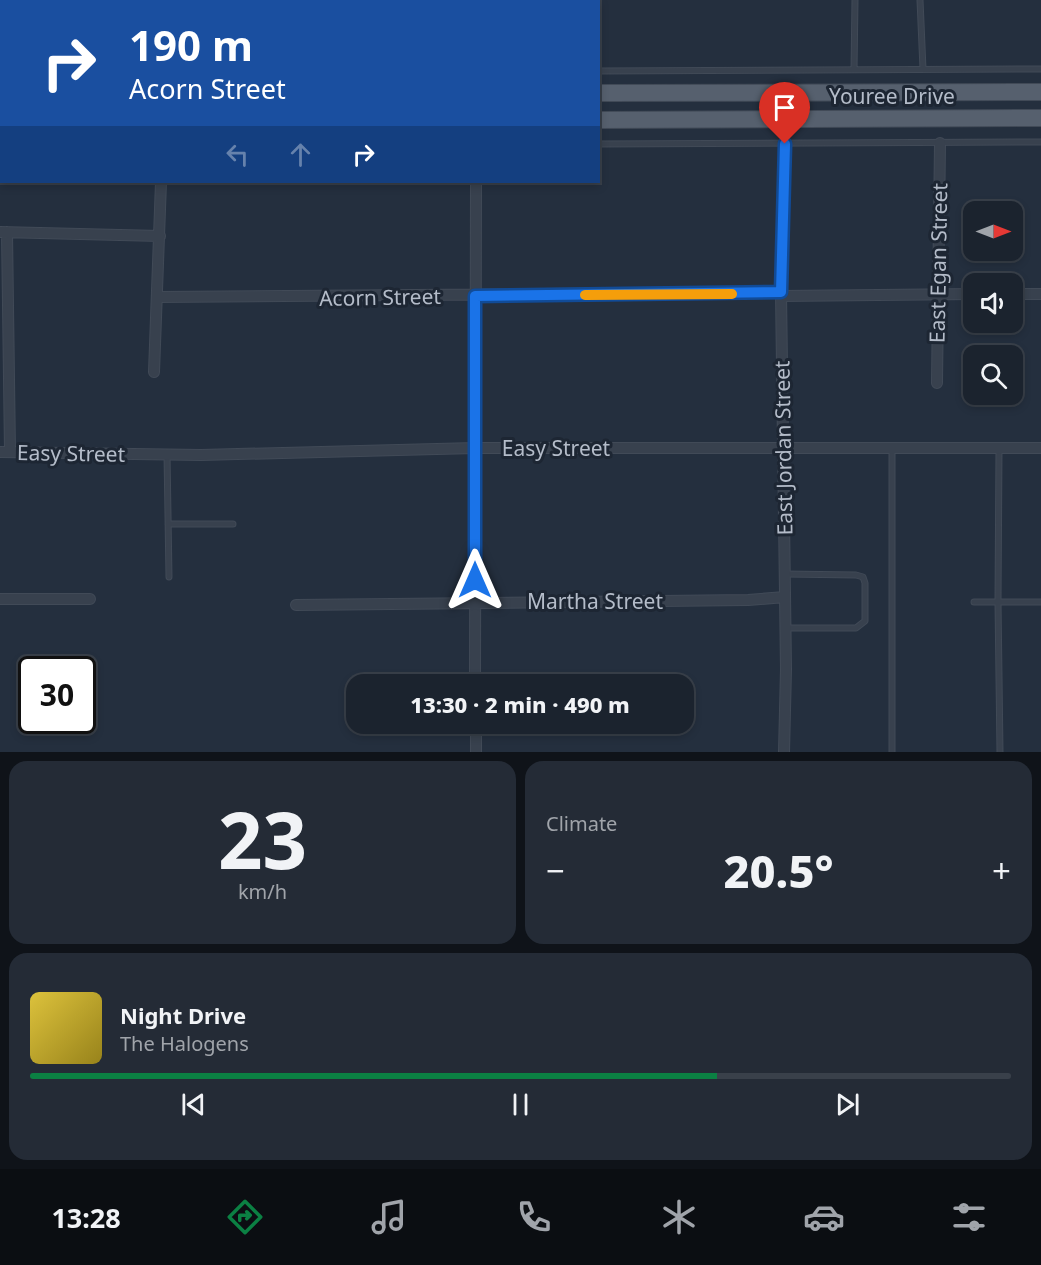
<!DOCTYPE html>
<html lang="en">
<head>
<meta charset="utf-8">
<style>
  body { margin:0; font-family:"Noto Sans",sans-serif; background:#242b36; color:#f1f3f6; height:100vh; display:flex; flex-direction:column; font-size:22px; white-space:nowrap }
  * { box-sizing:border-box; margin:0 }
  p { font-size:20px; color:#a0a4aa }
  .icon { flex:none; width:33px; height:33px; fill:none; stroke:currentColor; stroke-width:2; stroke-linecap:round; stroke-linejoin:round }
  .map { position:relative; height:752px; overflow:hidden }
  .side { display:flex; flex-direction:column; gap:9px; padding:9px; background:#0f1319; flex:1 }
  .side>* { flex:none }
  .banner { position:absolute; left:0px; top:0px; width:600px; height:183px; box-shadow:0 3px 9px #0003,0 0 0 2px #39404a; background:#1a4fa0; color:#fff; overflow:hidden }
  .needle { width:39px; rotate:90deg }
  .tools { position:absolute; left:963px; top:201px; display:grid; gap:12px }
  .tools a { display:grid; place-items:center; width:60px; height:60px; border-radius:12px; background:#1b232e; box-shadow:0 3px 9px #0003,0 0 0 2px #39404a; font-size:30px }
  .speed { position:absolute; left:18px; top:656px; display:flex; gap:12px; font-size:30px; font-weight:700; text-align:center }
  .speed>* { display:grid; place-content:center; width:78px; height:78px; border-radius:50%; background:#1b232e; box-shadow:0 3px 9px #0003,0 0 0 2px #39404a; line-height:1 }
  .speed .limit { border:3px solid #111; border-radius:9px; background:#fff; color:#111 }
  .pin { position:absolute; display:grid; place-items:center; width:51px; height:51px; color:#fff; margin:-62px -26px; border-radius:50% 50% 50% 0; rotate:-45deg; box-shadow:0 0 6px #0007 }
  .pin .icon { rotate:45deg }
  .me { position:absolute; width:66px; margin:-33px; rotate:0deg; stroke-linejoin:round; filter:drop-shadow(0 0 4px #0008) }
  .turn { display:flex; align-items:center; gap:21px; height:126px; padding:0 30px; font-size:27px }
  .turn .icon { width:78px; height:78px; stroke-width:2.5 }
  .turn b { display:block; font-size:42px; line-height:51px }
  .lanes { display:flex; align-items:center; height:57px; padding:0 30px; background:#0003; justify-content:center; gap:30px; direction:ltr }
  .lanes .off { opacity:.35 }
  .big { font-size:45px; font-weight:800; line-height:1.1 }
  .side .card { flex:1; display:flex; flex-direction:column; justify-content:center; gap:9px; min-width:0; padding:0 21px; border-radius:18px; background:#242b36 }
  .side .dial { align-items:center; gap:0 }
  .dial b { font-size:78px; line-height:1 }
  .song { display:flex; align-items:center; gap:18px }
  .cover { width:72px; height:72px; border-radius:9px; background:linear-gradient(135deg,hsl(50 70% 55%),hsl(50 70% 35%)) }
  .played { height:6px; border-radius:3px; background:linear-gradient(90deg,#0b8043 70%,#39404a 70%) }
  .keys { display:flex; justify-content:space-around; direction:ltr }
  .heat { display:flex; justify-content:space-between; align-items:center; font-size:33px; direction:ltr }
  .side .tiles { flex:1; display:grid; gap:9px; grid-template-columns:1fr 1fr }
  .card:last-child { grid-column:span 2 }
  .trip { position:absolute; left:346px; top:674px; width:348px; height:60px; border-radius:18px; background:#1b232e; box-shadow:0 3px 9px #0003,0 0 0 2px #39404a; font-weight:800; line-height:60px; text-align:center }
  .menu { display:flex; height:96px; justify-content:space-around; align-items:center; background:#0b0e12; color:#a0a4aa }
  .menu .icon { width:42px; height:42px }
  .menu .on { color:#0b8043 }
  .menu b { font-size:27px; color:#f1f3f6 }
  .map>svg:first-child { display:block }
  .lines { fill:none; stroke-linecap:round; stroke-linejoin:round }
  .lane-casing { stroke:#414a57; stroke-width:7 }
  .street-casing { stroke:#414a57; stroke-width:12 }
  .primary-casing { stroke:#414a57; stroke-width:18 }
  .lane { stroke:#38414e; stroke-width:5 }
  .street { stroke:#38414e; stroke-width:10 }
  .primary { stroke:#56606e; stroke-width:16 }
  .route-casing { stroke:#114b97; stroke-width:15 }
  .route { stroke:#1a73e8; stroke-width:10 }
  .slow { stroke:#f59e0b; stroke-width:10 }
  .labels { text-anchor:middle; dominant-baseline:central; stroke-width:6; stroke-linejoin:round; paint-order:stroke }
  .street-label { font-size:21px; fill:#b4bcc9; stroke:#1d2633 }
</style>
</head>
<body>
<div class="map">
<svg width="1041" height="752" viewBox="0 0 1041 752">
  <rect width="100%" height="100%" fill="#242f3e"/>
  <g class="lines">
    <defs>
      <path id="lane" d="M 920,0 L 923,69
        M 854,70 L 855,0
        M 598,71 L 1041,69
        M 0,90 L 2,89
        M 598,144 L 1041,142
        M 0,166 L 2,165
        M 892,448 L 892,752
        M 999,449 L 998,602 L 1041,602
        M 167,454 L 169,577
        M 168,524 L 233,524
        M 785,574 L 856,575 L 863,577 L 865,583 L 865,621 L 856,628 L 786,628
        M 974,602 L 998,602 L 1000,752"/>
      <path id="street" d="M 475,0 L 475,2
        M 162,2 L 162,0
        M 0,232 L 160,236
        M 7,232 L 10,452
        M 1012,294 L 1041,294
        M 781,296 L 974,294
        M 158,297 L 781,292
        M 154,372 L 161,182
        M 937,383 L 940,143
        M 0,452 L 201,455 L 475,448 L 1041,448
        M 0,599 L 90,599
        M 296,605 L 748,600 L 785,597
        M 475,684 L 476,182
        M 476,723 L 476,752
        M 784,752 L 786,669 L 781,292 L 785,144"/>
      <path id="primary" d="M 598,93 L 1041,92
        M 0,112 L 2,111
        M 598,120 L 1041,118
        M 0,141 L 2,141"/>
    </defs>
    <use href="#lane" class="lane-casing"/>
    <use href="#street" class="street-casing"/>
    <use href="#primary" class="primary-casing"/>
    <use href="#lane" class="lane"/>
    <use href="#street" class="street"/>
    <use href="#primary" class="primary"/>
  </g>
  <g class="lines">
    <defs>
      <path id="route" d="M 475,580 L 475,296 L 781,292 L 785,144"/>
    </defs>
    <use href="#route" class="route-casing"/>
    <use href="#route" class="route"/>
    <path class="slow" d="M 585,295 L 732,294"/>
  </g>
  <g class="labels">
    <g class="street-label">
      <text x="892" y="96">Youree Drive</text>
      <text transform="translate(938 263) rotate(-89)">East Egan Street</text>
      <text transform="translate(380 297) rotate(-1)">Acorn Street</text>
      <text x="556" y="448">Easy Street</text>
      <text transform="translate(783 448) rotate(-91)">East Jordan Street</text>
      <text transform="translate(71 453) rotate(1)">Easy Street</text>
      <text x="595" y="601">Martha Street</text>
    </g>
  </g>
</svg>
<div class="tools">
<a><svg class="needle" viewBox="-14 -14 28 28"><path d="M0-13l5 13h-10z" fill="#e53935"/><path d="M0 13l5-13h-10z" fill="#a0a4aa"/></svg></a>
<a><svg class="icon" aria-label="sound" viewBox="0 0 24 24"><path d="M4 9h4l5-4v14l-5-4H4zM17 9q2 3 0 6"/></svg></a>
<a><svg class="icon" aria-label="search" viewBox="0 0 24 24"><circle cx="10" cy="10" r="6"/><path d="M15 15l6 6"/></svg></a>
</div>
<div class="speed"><div class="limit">30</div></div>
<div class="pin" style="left:785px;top:144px;background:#d93025"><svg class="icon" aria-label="arrive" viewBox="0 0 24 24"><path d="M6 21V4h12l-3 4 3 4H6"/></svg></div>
<svg class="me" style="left:475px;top:580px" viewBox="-20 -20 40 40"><path d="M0-17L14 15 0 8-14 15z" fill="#1a73e8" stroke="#fff" stroke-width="4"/></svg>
<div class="trip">13:30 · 2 min · 490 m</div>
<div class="banner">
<div class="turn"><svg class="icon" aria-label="right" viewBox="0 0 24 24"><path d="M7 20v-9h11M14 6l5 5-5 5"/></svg><div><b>190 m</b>Acorn Street</div></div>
<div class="lanes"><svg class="icon off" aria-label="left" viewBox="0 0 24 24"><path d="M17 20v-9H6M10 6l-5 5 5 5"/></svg><svg class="icon off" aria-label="ahead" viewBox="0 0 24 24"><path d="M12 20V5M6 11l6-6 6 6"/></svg><svg class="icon" aria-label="right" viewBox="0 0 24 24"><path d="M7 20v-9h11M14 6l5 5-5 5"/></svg></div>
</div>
</div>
<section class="side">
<div class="tiles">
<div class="card dial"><b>23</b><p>km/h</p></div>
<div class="card"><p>Climate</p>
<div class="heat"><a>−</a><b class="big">20.5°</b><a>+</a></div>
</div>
<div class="card">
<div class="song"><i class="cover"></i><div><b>Night Drive</b><p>The Halogens</p></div></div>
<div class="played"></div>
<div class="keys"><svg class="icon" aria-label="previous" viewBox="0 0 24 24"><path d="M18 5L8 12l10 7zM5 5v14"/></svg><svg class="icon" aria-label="pause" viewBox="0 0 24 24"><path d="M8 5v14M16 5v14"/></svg><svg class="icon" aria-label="next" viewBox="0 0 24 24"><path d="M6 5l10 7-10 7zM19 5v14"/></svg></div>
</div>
</div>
</section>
<nav class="menu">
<b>13:28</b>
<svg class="icon on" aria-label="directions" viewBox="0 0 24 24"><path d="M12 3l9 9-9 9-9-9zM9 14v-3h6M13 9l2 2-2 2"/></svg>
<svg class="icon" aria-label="music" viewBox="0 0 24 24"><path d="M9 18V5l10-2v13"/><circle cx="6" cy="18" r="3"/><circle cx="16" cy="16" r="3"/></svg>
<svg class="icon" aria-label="phone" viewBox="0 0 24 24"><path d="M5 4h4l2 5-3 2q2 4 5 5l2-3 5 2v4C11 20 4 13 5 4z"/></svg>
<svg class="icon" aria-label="climate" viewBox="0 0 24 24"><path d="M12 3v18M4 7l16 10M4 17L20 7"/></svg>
<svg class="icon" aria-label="car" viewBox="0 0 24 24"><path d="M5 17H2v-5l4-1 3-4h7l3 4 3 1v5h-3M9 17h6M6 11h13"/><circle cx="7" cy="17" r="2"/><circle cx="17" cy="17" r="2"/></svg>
<svg class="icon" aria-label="filters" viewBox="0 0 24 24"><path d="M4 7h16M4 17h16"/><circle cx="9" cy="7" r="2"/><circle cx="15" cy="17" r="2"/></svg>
</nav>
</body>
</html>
